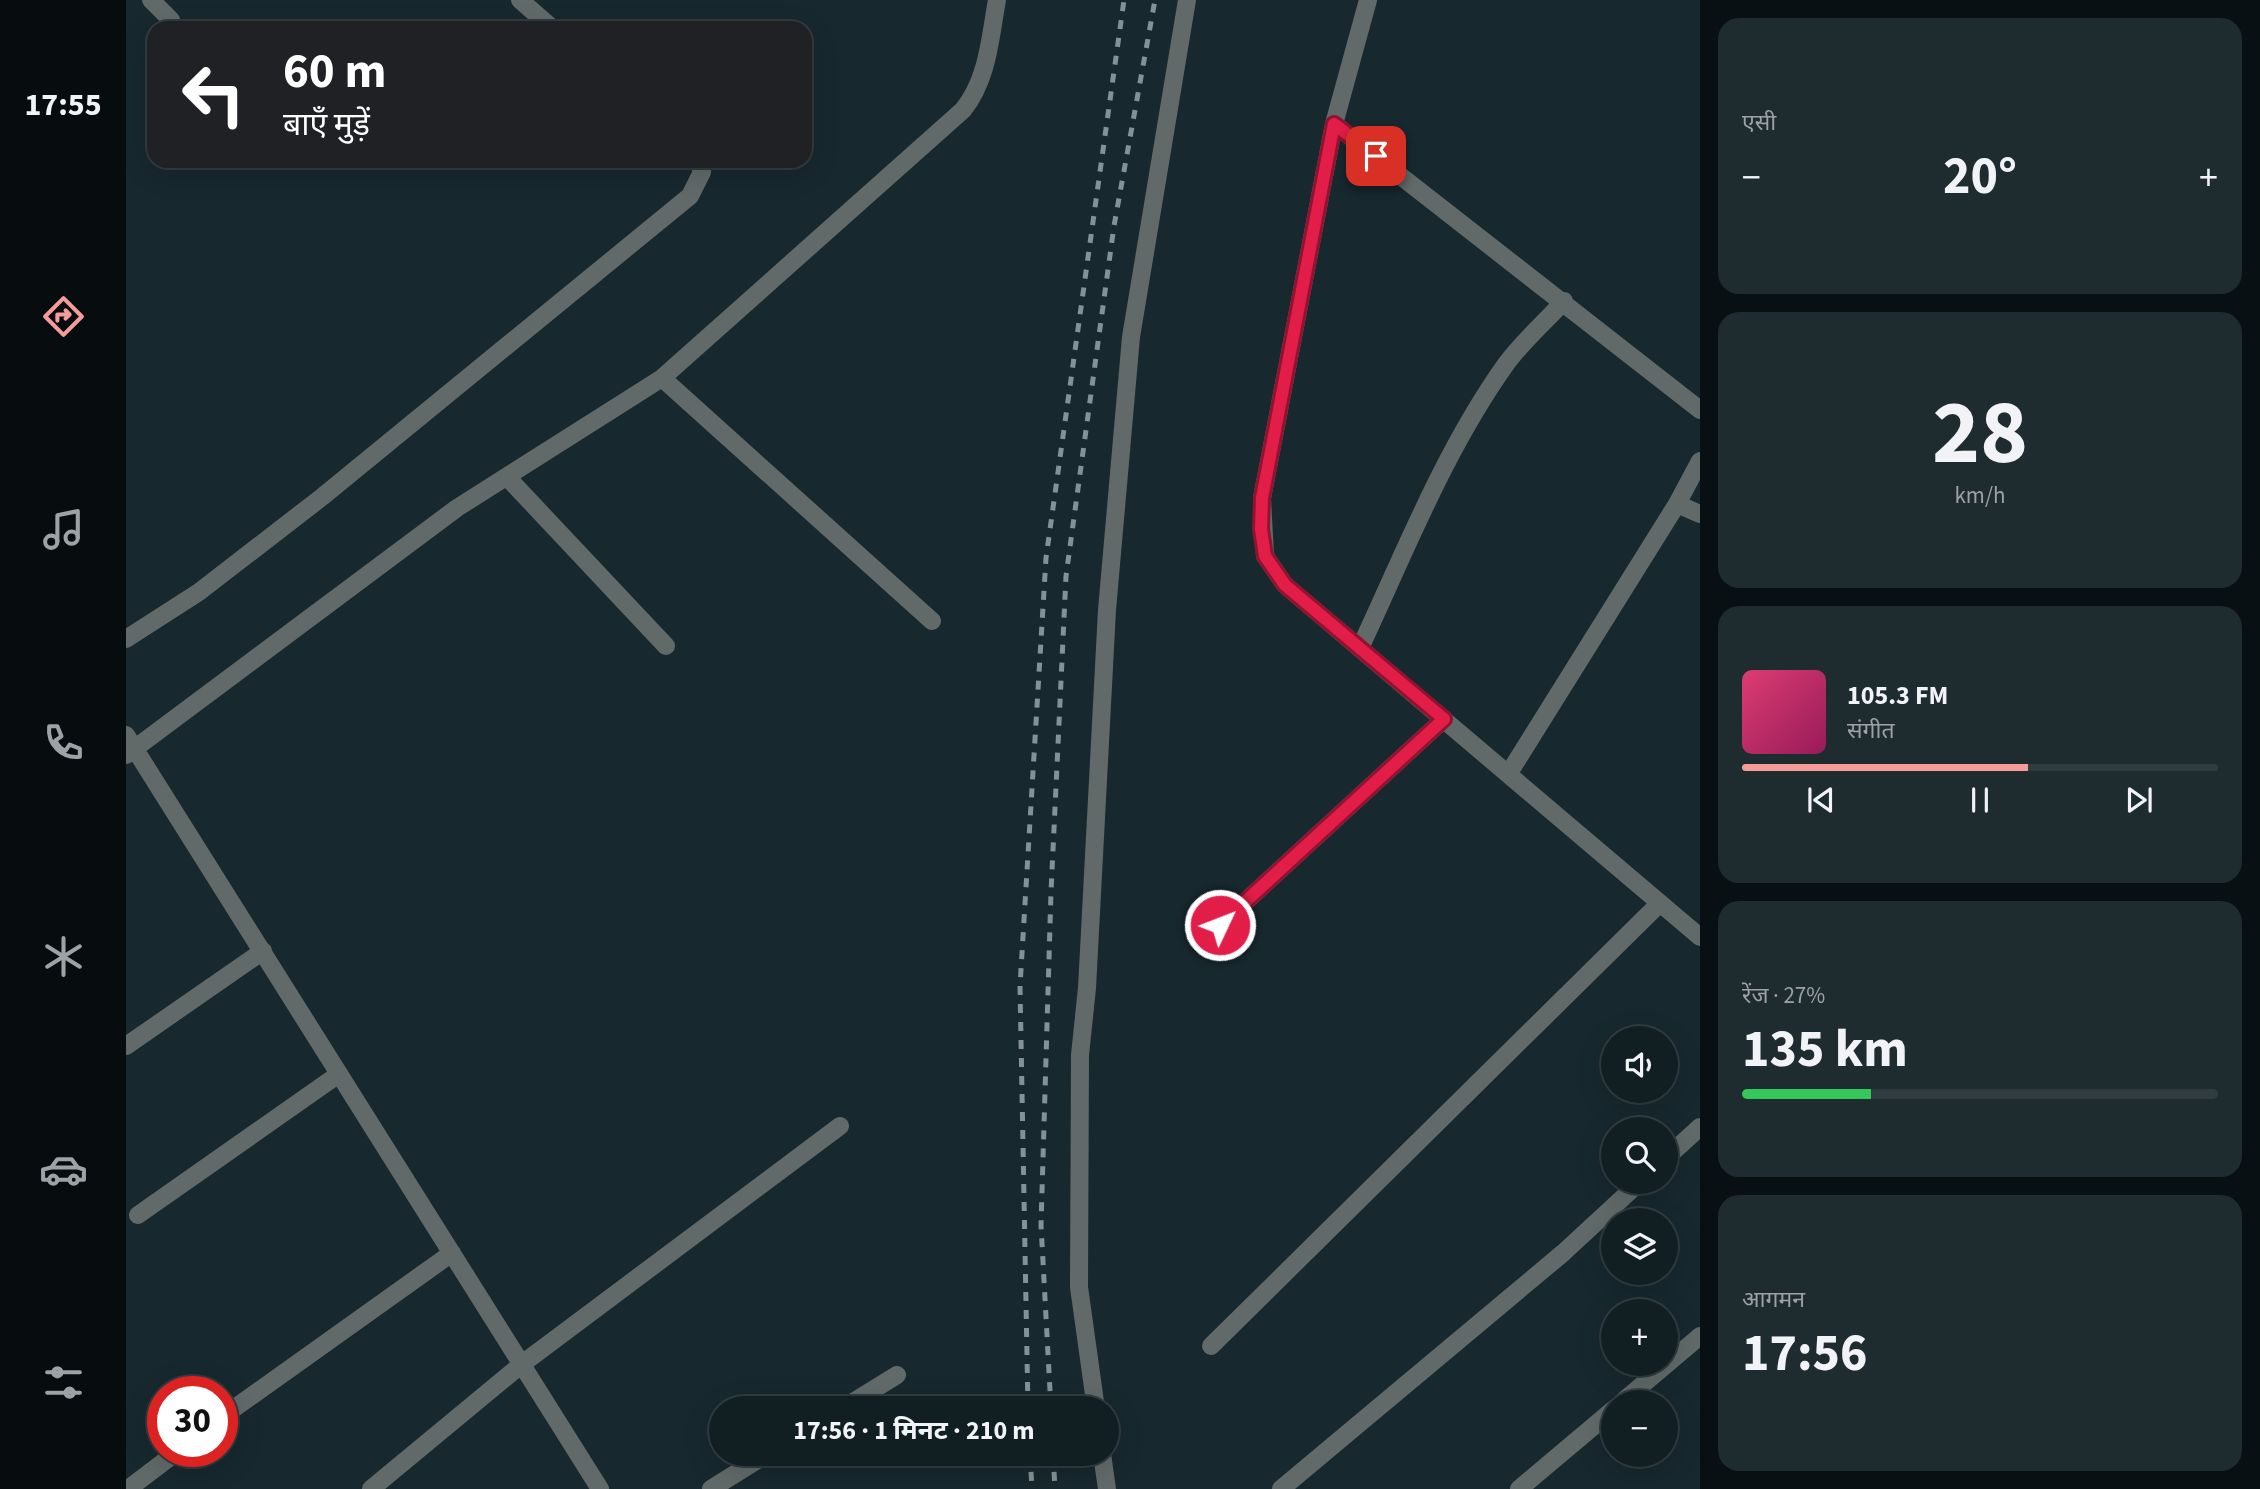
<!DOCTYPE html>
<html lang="hi">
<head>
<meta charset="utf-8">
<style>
  body { margin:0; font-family:"Source Sans 3","Noto Sans Devanagari",sans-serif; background:#1e2b2f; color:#f1f3f6; height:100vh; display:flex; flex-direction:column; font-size:26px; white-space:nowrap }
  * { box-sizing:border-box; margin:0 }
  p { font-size:23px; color:#9ca2a5 }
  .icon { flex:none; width:38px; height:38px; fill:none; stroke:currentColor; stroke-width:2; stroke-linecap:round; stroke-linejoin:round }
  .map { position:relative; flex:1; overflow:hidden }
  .details { display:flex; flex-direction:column; gap:18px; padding:18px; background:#091013; width:560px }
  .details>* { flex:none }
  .banner { position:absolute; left:21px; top:21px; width:665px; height:147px; border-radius:21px; box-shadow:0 7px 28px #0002,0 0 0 2px #303c40; background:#202124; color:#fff; overflow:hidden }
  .tools { position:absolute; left:1475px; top:1026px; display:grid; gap:14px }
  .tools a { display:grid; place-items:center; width:77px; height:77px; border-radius:50%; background:#111e22; box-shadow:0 7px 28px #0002,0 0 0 2px #303c40; font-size:35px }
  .speed { position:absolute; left:21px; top:1376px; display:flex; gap:14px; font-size:35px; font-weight:700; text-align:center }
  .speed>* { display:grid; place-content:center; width:91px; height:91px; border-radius:50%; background:#111e22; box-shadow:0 7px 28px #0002,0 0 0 2px #303c40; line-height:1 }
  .speed .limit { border:10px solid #d22; background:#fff; color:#111 }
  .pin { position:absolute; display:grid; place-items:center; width:60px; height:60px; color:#fff; margin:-30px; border-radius:14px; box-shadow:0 4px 10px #0006 }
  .me { position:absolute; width:77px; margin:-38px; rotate:47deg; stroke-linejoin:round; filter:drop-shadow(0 0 5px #0008) }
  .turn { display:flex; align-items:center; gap:24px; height:147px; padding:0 21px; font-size:32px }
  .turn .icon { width:91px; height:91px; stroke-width:2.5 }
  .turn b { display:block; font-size:49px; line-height:60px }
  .big { font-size:52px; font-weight:700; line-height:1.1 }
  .details .widget { flex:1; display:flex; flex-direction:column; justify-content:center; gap:10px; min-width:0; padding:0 24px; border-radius:21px; background:#1e2b2f }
  .details .dial { align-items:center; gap:0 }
  .dial b { font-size:91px; line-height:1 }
  .song { display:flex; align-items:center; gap:21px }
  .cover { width:84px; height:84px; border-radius:10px; background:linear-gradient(135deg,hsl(340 70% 55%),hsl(330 70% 35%)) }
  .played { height:7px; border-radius:4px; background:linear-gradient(90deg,#f59b98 60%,#303c40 60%) }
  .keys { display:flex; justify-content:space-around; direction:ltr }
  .heat { display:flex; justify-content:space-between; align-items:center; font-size:38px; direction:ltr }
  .charge { height:10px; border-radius:5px; background:linear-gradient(90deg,#34c759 27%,#303c40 0) }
  .trip { position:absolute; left:583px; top:1396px; width:410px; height:70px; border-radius:35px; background:#111e22; box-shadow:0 7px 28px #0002,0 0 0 2px #303c40; font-weight:700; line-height:70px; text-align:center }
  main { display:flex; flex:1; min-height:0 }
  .dock { display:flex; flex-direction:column; width:126px; justify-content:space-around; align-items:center; background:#070c0e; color:#9ca2a5 }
  .dock .icon { width:49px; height:49px }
  .dock .current { color:#f59b98 }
  .dock b { font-size:32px; color:#f1f3f6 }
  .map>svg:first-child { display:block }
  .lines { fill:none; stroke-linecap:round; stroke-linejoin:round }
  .lane { stroke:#616a69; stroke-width:18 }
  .street { stroke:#616a69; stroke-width:18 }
  .rail { stroke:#849297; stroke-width:5; stroke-dasharray:9 9; stroke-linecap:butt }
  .route-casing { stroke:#92132f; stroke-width:18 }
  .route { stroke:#e11d48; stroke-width:12 }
</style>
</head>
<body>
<main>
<nav class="dock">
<b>17:55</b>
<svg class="icon current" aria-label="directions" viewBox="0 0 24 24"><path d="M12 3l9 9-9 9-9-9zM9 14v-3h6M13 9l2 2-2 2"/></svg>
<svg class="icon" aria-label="music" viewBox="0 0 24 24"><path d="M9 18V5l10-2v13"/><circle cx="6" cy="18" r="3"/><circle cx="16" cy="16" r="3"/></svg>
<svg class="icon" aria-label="phone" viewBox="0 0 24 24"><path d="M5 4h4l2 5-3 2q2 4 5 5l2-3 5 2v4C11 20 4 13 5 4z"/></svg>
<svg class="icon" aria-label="climate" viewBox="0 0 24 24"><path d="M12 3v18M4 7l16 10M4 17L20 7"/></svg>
<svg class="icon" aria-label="car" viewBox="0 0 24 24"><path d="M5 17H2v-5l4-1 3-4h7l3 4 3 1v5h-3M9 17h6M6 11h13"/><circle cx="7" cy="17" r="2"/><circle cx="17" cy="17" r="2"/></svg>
<svg class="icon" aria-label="filters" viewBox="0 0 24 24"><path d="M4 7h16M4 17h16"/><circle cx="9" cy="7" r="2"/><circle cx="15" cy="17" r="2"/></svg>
</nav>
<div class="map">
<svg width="1574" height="1489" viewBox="0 0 1574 1489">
  <rect width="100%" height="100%" fill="#17282e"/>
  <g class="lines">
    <path class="lane" d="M 25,0 L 45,20
      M 381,477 L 540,646"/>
    <path class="street" d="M 394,0 L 426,28
      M 1242,0 L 1208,124 L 1136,498 L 1139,556 L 1159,585 L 1574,937
      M 1208,124 L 1574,410
      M 536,378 L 806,621
      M 1551,504 L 1574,514
      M 0,639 L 73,592 L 196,497 L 564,196 L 576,172 L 572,161
      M 1234,648 C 1279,552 1318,451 1380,364 C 1396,342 1419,322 1438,301
      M 0,735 L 474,1489
      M 0,755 L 331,508 L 536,378 L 837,110 C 862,79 864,38 871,0
      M 1383,773 L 1551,504 L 1574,461
      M 1094,925 L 1318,719
      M 0,1046 L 137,951
      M 1540,1158 L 1574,1127
      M 12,1215 L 213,1074
      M 1085,1346 L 1534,903
      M 1496,1402 L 1574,1336
      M 716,1409 L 771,1375
      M 970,1409 L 953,1287 L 954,1055 L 961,988 L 981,610 L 1005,337 L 1061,0
      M 96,1417 L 326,1253
      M 976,1454 L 981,1489
      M 2,1489 L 52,1451
      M 245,1489 L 396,1364 L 714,1126
      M 585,1489 L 641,1454
      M 1155,1489 L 1437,1253 L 1515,1181
      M 1393,1489 L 1488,1409"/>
    <path class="rail" d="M 902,1409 L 894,986 L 920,558 L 998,0
      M 925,1409 L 915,1225 L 925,892 L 940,576 L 988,226 L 1029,0
      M 904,1454 L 906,1489
      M 927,1454 L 929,1489"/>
  </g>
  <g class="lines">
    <defs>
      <path id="route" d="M 1094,925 L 1318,719 L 1159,585 L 1139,556 L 1135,529 L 1136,498 L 1208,124 L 1250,156"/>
    </defs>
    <use href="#route" class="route-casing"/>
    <use href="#route" class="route"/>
  </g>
</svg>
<div class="tools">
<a><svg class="icon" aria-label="sound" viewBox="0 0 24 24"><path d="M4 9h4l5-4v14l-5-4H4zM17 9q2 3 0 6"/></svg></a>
<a><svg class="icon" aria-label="search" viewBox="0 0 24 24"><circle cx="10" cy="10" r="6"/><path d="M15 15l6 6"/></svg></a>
<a><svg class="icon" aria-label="layers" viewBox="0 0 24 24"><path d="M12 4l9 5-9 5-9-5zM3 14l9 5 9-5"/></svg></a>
<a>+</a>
<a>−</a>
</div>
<div class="speed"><div class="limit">30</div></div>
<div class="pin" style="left:1250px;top:156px;background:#d93025"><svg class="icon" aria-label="arrive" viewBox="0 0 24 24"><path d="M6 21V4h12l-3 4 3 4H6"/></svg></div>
<svg class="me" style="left:1094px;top:925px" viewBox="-20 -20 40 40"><circle r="17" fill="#e11d48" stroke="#fff" stroke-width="3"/><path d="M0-11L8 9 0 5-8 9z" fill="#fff"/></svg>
<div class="trip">17:56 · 1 मिनट · 210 m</div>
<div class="banner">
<div class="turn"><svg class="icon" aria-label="left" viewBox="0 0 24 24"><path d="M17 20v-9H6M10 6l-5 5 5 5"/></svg><div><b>60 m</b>बाएँ मुड़ें</div></div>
</div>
</div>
<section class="details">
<div class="widget"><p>एसी</p>
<div class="heat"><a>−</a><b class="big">20°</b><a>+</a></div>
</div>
<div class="widget dial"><b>28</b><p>km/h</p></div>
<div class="widget">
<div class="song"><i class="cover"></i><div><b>105.3 FM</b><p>संगीत</p></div></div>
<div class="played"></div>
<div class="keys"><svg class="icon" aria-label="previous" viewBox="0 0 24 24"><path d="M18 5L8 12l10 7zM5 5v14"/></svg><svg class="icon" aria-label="pause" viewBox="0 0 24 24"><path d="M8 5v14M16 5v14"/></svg><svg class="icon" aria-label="next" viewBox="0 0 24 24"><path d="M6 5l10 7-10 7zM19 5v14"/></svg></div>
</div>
<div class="widget"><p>रेंज · 27%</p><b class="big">135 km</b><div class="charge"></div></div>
<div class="widget"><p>आगमन</p><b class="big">17:56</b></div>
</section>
</main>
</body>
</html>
